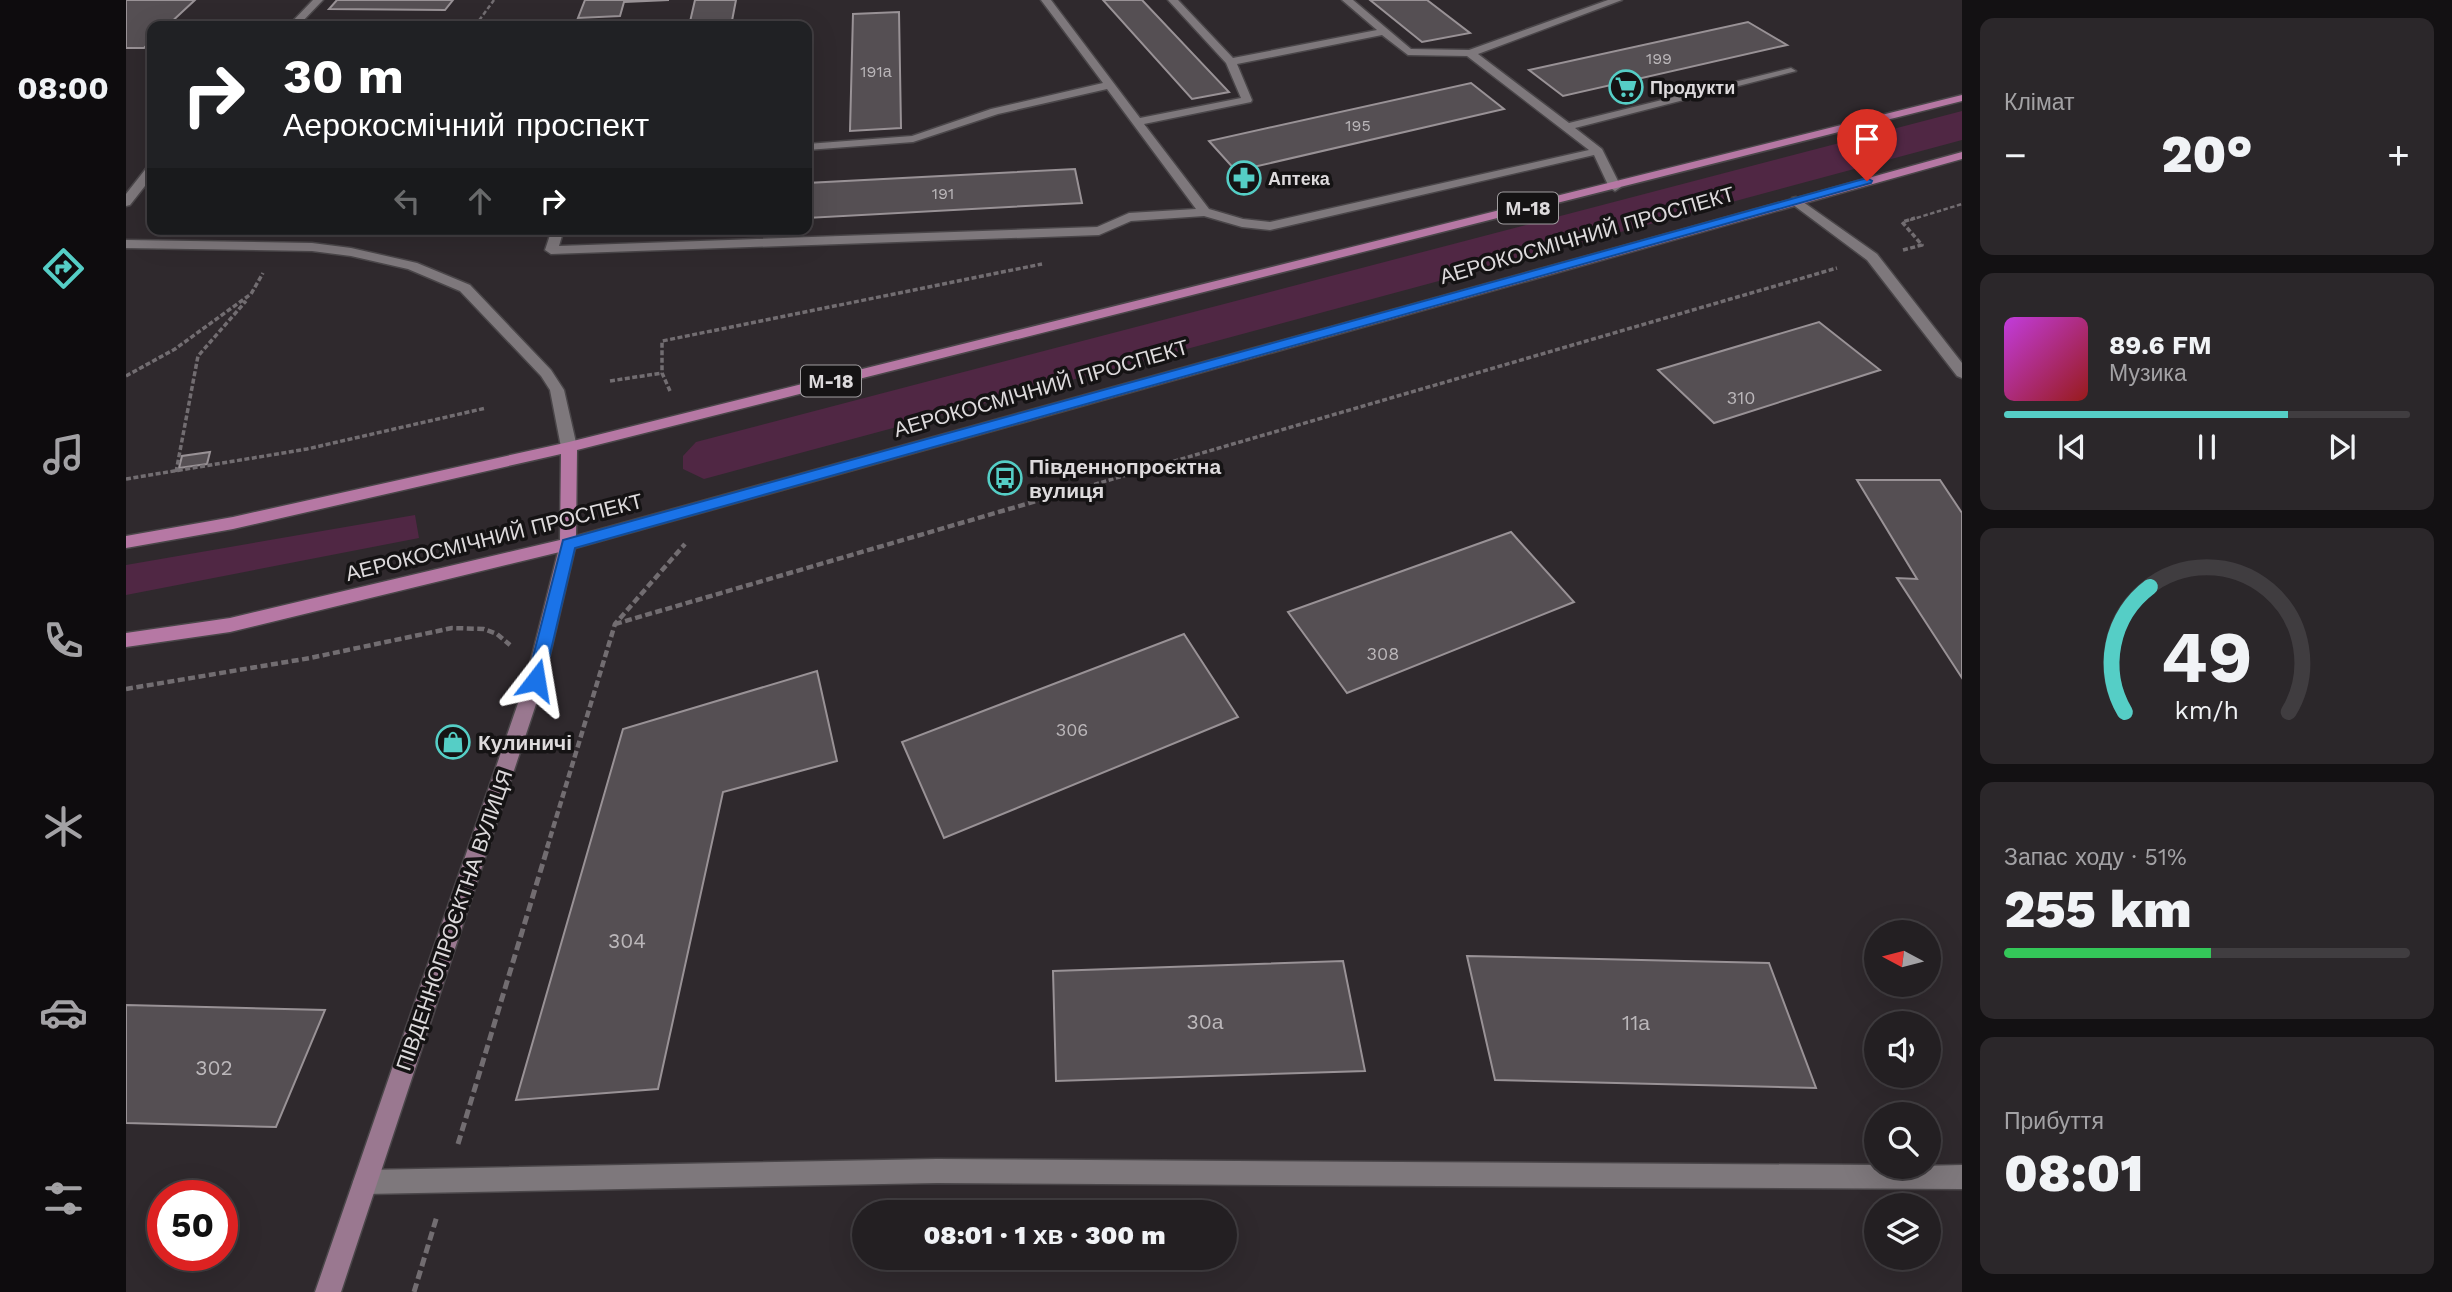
<!DOCTYPE html>
<html lang="uk">
<head>
<meta charset="utf-8">
<style>
  body { margin:0; font-family:"Work Sans",sans-serif; background:#2b272a; color:#f1f3f6; height:100vh; display:flex; flex-direction:column; font-size:26px; white-space:nowrap }
  * { box-sizing:border-box; margin:0 }
  p { font-size:23px; color:#a3a2a5 }
  .icon { flex:none; width:38px; height:38px; fill:none; stroke:currentColor; stroke-width:2; stroke-linecap:round; stroke-linejoin:round }
  .map { position:relative; flex:1; overflow:hidden }
  .side { display:flex; flex-direction:column; gap:18px; padding:18px; background:#131113; width:490px }
  .side>* { flex:none }
  .top-card { position:absolute; left:21px; top:21px; width:665px; height:214px; border-radius:14px; box-shadow:0 7px 28px #0002,0 0 0 2px #403d40; background:#202124; color:#fff; overflow:hidden }
  .needle { width:46px; rotate:277deg }
  .controls { position:absolute; left:1738px; top:920px; display:grid; gap:14px }
  .controls a { display:grid; place-items:center; width:77px; height:77px; border-radius:50%; background:#231f22; box-shadow:0 7px 28px #0002,0 0 0 2px #403d40; font-size:35px }
  .speed { position:absolute; left:21px; top:1180px; display:flex; gap:14px; font-size:35px; font-weight:700; text-align:center }
  .speed>* { display:grid; place-content:center; width:91px; height:91px; border-radius:50%; background:#231f22; box-shadow:0 7px 28px #0002,0 0 0 2px #403d40; line-height:1 }
  .speed .limit { border:10px solid #d22; background:#fff; color:#111 }
  .pin { position:absolute; display:grid; place-items:center; width:60px; height:60px; color:#fff; margin:-72px -30px; border-radius:50% 50% 50% 0; rotate:-45deg; box-shadow:0 0 7px #0007 }
  .pin .icon { rotate:45deg }
  .me { position:absolute; width:77px; margin:-38px; rotate:14deg; stroke-linejoin:round; filter:drop-shadow(0 0 5px #0008) }
  .turn { display:flex; align-items:center; gap:24px; height:147px; padding:0 21px; font-size:32px }
  .turn .icon { width:91px; height:91px; stroke-width:2.5 }
  .turn b { display:block; font-size:49px; line-height:60px }
  .lanes { display:flex; align-items:center; height:66px; padding:0 21px; background:#0003; justify-content:center; gap:35px; direction:ltr }
  .lanes .off { opacity:.35 }
  .big { font-size:52px; font-weight:800; line-height:1.1 }
  .side .widget { flex:1; display:flex; flex-direction:column; justify-content:center; gap:10px; min-width:0; padding:0 24px; border-radius:14px; background:#2b272a }
  .side .dial { align-items:center; gap:0 }
  .dial svg { height:182px; overflow:visible; fill:none; stroke:#403d40; stroke-width:7; stroke-linecap:round; text-anchor:middle }
  .dial text { fill:#f1f3f6; stroke:none }
  .song { display:flex; align-items:center; gap:21px }
  .cover { width:84px; height:84px; border-radius:10px; background:linear-gradient(135deg,hsl(290 70% 55%),hsl(0 70% 35%)) }
  .played { height:7px; border-radius:4px; background:linear-gradient(90deg,#55cec6 70%,#403d40 70%) }
  .keys { display:flex; justify-content:space-around; direction:ltr }
  .heat { display:flex; justify-content:space-between; align-items:center; font-size:38px; direction:ltr }
  .charge { height:10px; border-radius:5px; background:linear-gradient(90deg,#34c759 51%,#403d40 0) }
  .trip { position:absolute; left:726px; top:1200px; width:385px; height:70px; border-radius:35px; background:#231f22; box-shadow:0 7px 28px #0002,0 0 0 2px #403d40; font-weight:800; line-height:70px; text-align:center }
  main { display:flex; flex:1; min-height:0 }
  .tab-bar { display:flex; flex-direction:column; width:126px; justify-content:space-around; align-items:center; background:#0e0c0e; color:#a3a2a5 }
  .tab-bar .icon { width:49px; height:49px }
  .tab-bar .active { color:#55cec6 }
  .tab-bar b { font-size:32px; color:#f1f3f6 }
  .map>svg:first-child { display:block }
  .green { fill:#502744 }
  .building { fill:#554f53; stroke:#999296; stroke-width:2 }
  .lines { fill:none; stroke-linecap:round; stroke-linejoin:round }
  .service-casing { stroke:#4a4649; stroke-width:3 }
  .minor-casing { stroke:#4a4649; stroke-width:3 }
  .secondary-casing { stroke:#4a4649; stroke-width:3 }
  .primary-casing { stroke:#4a4649; stroke-width:3 }
  .path-far3 { stroke:#726d71; stroke-width:2.5; stroke-dasharray:4.5 2.5; stroke-linecap:butt }
  .path-far2 { stroke:#726d71; stroke-width:3.5; stroke-dasharray:5 2.5; stroke-linecap:butt }
  .path-far1 { stroke:#726d71; stroke-width:4.5; stroke-dasharray:7 3.5; stroke-linecap:butt }
  .path { stroke:#726d71; stroke-width:5; stroke-dasharray:9 4.5; stroke-linecap:butt }
  .service { fill:#7e787c; fill-rule:evenodd }
  .minor { fill:#7e787c; fill-rule:evenodd }
  .secondary { fill:#9a7890; fill-rule:evenodd }
  .primary { fill:#b678a4; fill-rule:evenodd }
  .route { fill:#1a73e8; stroke:#114b97; stroke-width:2 }
  .labels { text-anchor:middle; dominant-baseline:central; stroke-width:7; stroke-linejoin:round; paint-order:stroke }
  .far-number-label { font-size:16px; fill:#bbb7ba }
  .far-poi-label { font-size:18px; font-weight:bold; fill:#dddadc; stroke:#151314; text-anchor:start }
  .number-label { font-size:18px; fill:#bbb7ba }
  .shield { fill:#151314; stroke:#a19ea0; stroke-width:2 }
  .shield-label { font-size:19px; font-weight:bold; fill:#dddadc }
  .street-label { font-size:21px; fill:#dddadc; stroke:#151314 }
  .poi-label { font-size:21px; font-weight:bold; fill:#dddadc; stroke:#151314; text-anchor:start }
  .near-number-label { font-size:21px; fill:#bbb7ba }
</style>
</head>
<body>
<main>
<nav class="tab-bar">
<b>08:00</b>
<svg class="icon active" aria-label="directions" viewBox="0 0 24 24"><path d="M12 3l9 9-9 9-9-9zM9 14v-3h6M13 9l2 2-2 2"/></svg>
<svg class="icon" aria-label="music" viewBox="0 0 24 24"><path d="M9 18V5l10-2v13"/><circle cx="6" cy="18" r="3"/><circle cx="16" cy="16" r="3"/></svg>
<svg class="icon" aria-label="phone" viewBox="0 0 24 24"><path d="M5 4h4l2 5-3 2q2 4 5 5l2-3 5 2v4C11 20 4 13 5 4z"/></svg>
<svg class="icon" aria-label="climate" viewBox="0 0 24 24"><path d="M12 3v18M4 7l16 10M4 17L20 7"/></svg>
<svg class="icon" aria-label="car" viewBox="0 0 24 24"><path d="M5 17H2v-5l4-1 3-4h7l3 4 3 1v5h-3M9 17h6M6 11h13"/><circle cx="7" cy="17" r="2"/><circle cx="17" cy="17" r="2"/></svg>
<svg class="icon" aria-label="filters" viewBox="0 0 24 24"><path d="M4 7h16M4 17h16"/><circle cx="9" cy="7" r="2"/><circle cx="15" cy="17" r="2"/></svg>
</nav>
<div class="map">
<svg width="1836" height="1292" viewBox="0 0 1836 1292">
  <rect width="100%" height="100%" fill="#2f292d"/>
  <path class="green" d="M 1836,111 L 1836,140 L 578,479 L 557,469 L 557,456 L 570,442 Z
    M 289,515 L 293,538 L 0,595 L 0,565 Z"/>
  <path class="building" d="M 0,0 L 69,0 L 41,26 L 26,26 L 26,40 L 18,48 L 0,48 Z
    M 211,0 L 327,0 L 319,10 L 203,9 Z
    M 459,0 L 543,0 L 498,2 L 494,16 L 452,18 Z
    M 569,0 L 610,0 L 605,26 L 563,26 Z
    M 977,0 L 1016,0 L 1103,92 L 1066,99 Z
    M 1244,0 L 1301,0 L 1344,33 L 1296,42 Z
    M 773,12 L 775,128 L 724,131 L 727,14 Z
    M 1622,22 L 1661,45 L 1437,96 L 1403,70 Z
    M 1345,83 L 1378,109 L 1110,171 L 1083,141 Z
    M 949,169 L 956,203 L 681,218 L 681,183 Z
    M 1693,322 L 1754,370 L 1588,423 L 1532,370 Z
    M 84,452 L 81,464 L 53,468 L 56,456 Z
    M 1731,480 L 1814,480 L 1836,513 L 1836,678 L 1771,578 L 1791,579 Z
    M 1385,532 L 1448,602 L 1221,693 L 1162,612 Z
    M 1058,634 L 1112,717 L 818,838 L 776,742 Z
    M 691,671 L 711,761 L 597,792 L 532,1089 L 390,1100 L 497,729 Z
    M 1341,956 L 1643,963 L 1690,1088 L 1369,1080 Z
    M 1217,961 L 1239,1071 L 930,1081 L 927,971 Z
    M 0,1005 L 199,1010 L 150,1127 L 0,1123 Z"/>
  <g class="lines">
    <defs>
      <path id="service" d="M 187,0 L 197,0 L 172,26 L 162,26 Z
        M 915,0 L 925,0 L 1014,118 L 1115,98 L 1100,63 L 1042,0 L 1052,0 L 1107,58 L 1251,30 L 1216,0 L 1227,0 L 1285,49 L 1343,50 L 1482,0 L 1496,0 L 1352,54 L 1443,123 L 1665,68 L 1670,71 L 1449,128 L 1476,149 L 1495,187 L 1489,191 L 1483,187 L 1468,155 L 1144,230 L 1116,227 L 1078,216 L 1005,221 L 973,235 L 425,254 L 419,250 L 426,229 L 438,229 L 433,246 L 971,227 L 1003,213 L 1070,209 L 981,89 L 872,114 L 787,142 L 681,150 L 681,144 L 786,136 L 865,109 L 977,83 ZM 1256,35 L 1282,55 L 1341,56 L 1463,150 L 1144,222 L 1117,219 L 1083,209 L 1018,124 L 1125,102 L 1126,100 L 1111,64 Z
        M 22,166 L 26,166 L 26,177 L 4,205 L 0,206 L 0,194 Z
        M 0,240 L 186,243 L 225,248 L 291,263 L 344,285 L 425,370 L 438,390 L 451,447 L 443,452 L 435,447 L 424,390 L 415,376 L 334,291 L 282,269 L 225,256 L 186,251 L 0,248 Z"/>
      <path id="minor" d="M 1670,197 L 1751,254 L 1836,363 L 1836,378 L 1831,376 L 1741,260 L 1666,204 L 1666,198 Z
        M 811,1159 L 1750,1165 L 1750,1167 L 1836,1165 L 1836,1189 L 811,1183 L 239,1194 L 231,1190 L 227,1182 L 231,1174 L 239,1170 Z"/>
      <path id="secondary" d="M 442,538 L 450,544 L 418,680 L 215,1292 L 189,1292 L 400,680 L 434,544 Z"/>
      <path id="primary" d="M 1836,95 L 1836,101 L 451,450 L 450,536 L 1836,152 L 1836,159 L 442,550 L 104,632 L 0,647 L 0,633 L 104,618 L 434,540 L 435,454 L 107,529 L 0,548 L 0,536 L 107,517 L 443,442 Z"/>
    </defs>
    <use href="#service" class="service-casing"/>
    <use href="#minor" class="minor-casing"/>
    <use href="#secondary" class="secondary-casing"/>
    <use href="#primary" class="primary-casing"/>
    <path class="path-far3" d="M 349,26 L 368,0
      M 1784,220 L 1836,204"/>
    <path class="path-far2" d="M 1777,250 L 1796,245 L 1776,222 L 1789,218
      M 0,376 L 49,349 L 125,294 L 137,273
      M 484,381 L 536,373
      M 544,391 L 536,373 L 536,341 L 916,264
      M 50,472 L 72,356 L 120,301
      M 0,479 L 181,449 L 360,408
      M 925,497 L 1711,268"/>
    <path class="path-far1" d="M 489,624 L 931,495
      M 0,689 L 184,658 L 326,628 L 358,629 L 371,634 L 384,645
      M 421,848 L 489,624 L 559,544"/>
    <path class="path" d="M 332,1144 L 422,846
      M 288,1292 L 311,1216"/>
    <use href="#service" class="service"/>
    <use href="#minor" class="minor"/>
    <use href="#secondary" class="secondary"/>
    <use href="#primary" class="primary"/>
  </g>
  <path class="route" d="M 1741,178 L 1746,181 L 1745,183 L 449,548 L 418,680 L 415,685 L 404,685 L 401,680 L 437,540 Z"/>
  <defs>
    <symbol id="supermarket-ring" viewBox="-11 -11 22 22"><circle r="9.5" fill="#151314" stroke="#55cec6" stroke-width="1.5"/><path d="M-6-5.5h2.5l.6 2H6L4.5 2H-2.5L-4.4-4H-6ZM-1.5 3.2a1.3 1.3 0 1 0 .1 0ZM3 3.2a1.3 1.3 0 1 0 .1 0Z" fill="#55cec6"/></symbol>
    <symbol id="pharmacy-ring" viewBox="-11 -11 22 22"><circle r="9.5" fill="#151314" stroke="#55cec6" stroke-width="1.5"/><path d="M-2-6h4v4h4v4h-4v4h-4v-4h-4v-4h4Z" fill="#55cec6"/></symbol>
    <symbol id="bus-ring" viewBox="-11 -11 22 22"><circle r="9.5" fill="#151314" stroke="#55cec6" stroke-width="1.5"/><path d="M-5-6H5V4H4V6H2V4H-2V6H-4V4H-5ZM-3.5-4V0h7V-4ZM-3.5 1.2v1.5H-2V1.2ZM2 1.2v1.5H3.5V1.2Z" fill="#55cec6"/></symbol>
    <symbol id="shop-ring" viewBox="-11 -11 22 22"><circle r="9.5" fill="#151314" stroke="#55cec6" stroke-width="1.5"/><path d="M-5-2.5h2.3a2.7 3.5 0 0 1 5.4 0H5L5.5 6h-11ZM-1.5-2.5h3a1.5 2.3 0 0 0-3 0Z" fill="#55cec6"/></symbol>
  </defs>
  <g fill-rule="evenodd">
    <use href="#supermarket-ring" x="1481" y="68" width="38" height="38"/>
    <use href="#pharmacy-ring" x="1099" y="159" width="38" height="38"/>
    <use href="#bus-ring" x="860" y="459" width="38" height="38"/>
    <use href="#shop-ring" x="308" y="723" width="38" height="38"/>
  </g>
  <g class="labels">
    <g class="far-number-label">
      <text x="1533" y="58">199</text>
      <text x="750" y="71">191а</text>
      <text x="1232" y="125">195</text>
      <text x="817" y="193">191</text>
    </g>
    <g class="far-poi-label">
      <text x="1524" y="87">Продукти</text>
      <text x="1142" y="178">Аптека</text>
    </g>
    <g class="number-label">
      <text x="1615" y="397">310</text>
      <text x="1257" y="653">308</text>
      <text x="946" y="729">306</text>
    </g>
    <g class="shield">
      <rect x="1372" y="192.5" width="60" height="31" rx="5"/>
      <rect x="675" y="365.5" width="60" height="31" rx="5"/>
    </g>
    <g class="shield-label">
      <text x="1402" y="208">М-18</text>
      <text x="705" y="381">М-18</text>
    </g>
    <g class="street-label">
      <text transform="translate(1461 235) rotate(-16)">АЕРОКОСМІЧНИЙ ПРОСПЕКТ</text>
      <text transform="translate(915 388) rotate(-16)">АЕРОКОСМІЧНИЙ ПРОСПЕКТ</text>
      <text transform="translate(368 537) rotate(-14)">АЕРОКОСМІЧНИЙ ПРОСПЕКТ</text>
      <text transform="translate(328 920) rotate(-71)">ПІВДЕННОПРОЄКТНА ВУЛИЦЯ</text>
    </g>
    <g class="poi-label">
      <text x="903" y="466">Південнопроєктна<tspan x="903" dy="24">вулиця</tspan></text>
      <text x="352" y="742">Кулиничі</text>
    </g>
    <g class="near-number-label">
      <text x="501" y="940">304</text>
      <text x="1079" y="1021">30а</text>
      <text x="1510" y="1022">11а</text>
      <text x="88" y="1067">302</text>
    </g>
  </g>
</svg>
<div class="controls">
<a><svg class="needle" viewBox="-14 -14 28 28"><path d="M0-13l5 13h-10z" fill="#e53935"/><path d="M0 13l5-13h-10z" fill="#a3a2a5"/></svg></a>
<a><svg class="icon" aria-label="sound" viewBox="0 0 24 24"><path d="M4 9h4l5-4v14l-5-4H4zM17 9q2 3 0 6"/></svg></a>
<a><svg class="icon" aria-label="search" viewBox="0 0 24 24"><circle cx="10" cy="10" r="6"/><path d="M15 15l6 6"/></svg></a>
<a><svg class="icon" aria-label="layers" viewBox="0 0 24 24"><path d="M12 4l9 5-9 5-9-5zM3 14l9 5 9-5"/></svg></a>
</div>
<div class="speed"><div class="limit">50</div></div>
<div class="pin" style="left:1741px;top:181px;background:#d93025"><svg class="icon" aria-label="arrive" viewBox="0 0 24 24"><path d="M6 21V4h12l-3 4 3 4H6"/></svg></div>
<svg class="me" style="left:410px;top:680px" viewBox="-20 -20 40 40"><path d="M0-17L14 15 0 8-14 15z" fill="#1a73e8" stroke="#fff" stroke-width="4"/></svg>
<div class="trip">08:01 · 1 хв · 300 m</div>
<div class="top-card">
<div class="turn"><svg class="icon" aria-label="right" viewBox="0 0 24 24"><path d="M7 20v-9h11M14 6l5 5-5 5"/></svg><div><b>30 m</b>Аерокосмічний проспект</div></div>
<div class="lanes"><svg class="icon off" aria-label="left" viewBox="0 0 24 24"><path d="M17 20v-9H6M10 6l-5 5 5 5"/></svg><svg class="icon off" aria-label="ahead" viewBox="0 0 24 24"><path d="M12 20V5M6 11l6-6 6 6"/></svg><svg class="icon" aria-label="right" viewBox="0 0 24 24"><path d="M7 20v-9h11M14 6l5 5-5 5"/></svg></div>
</div>
</div>
<section class="side">
<div class="widget"><p>Клімат</p>
<div class="heat"><a>−</a><b class="big">20°</b><a>+</a></div>
</div>
<div class="widget">
<div class="song"><i class="cover"></i><div><b>89.6 FM</b><p>Музика</p></div></div>
<div class="played"></div>
<div class="keys"><svg class="icon" aria-label="previous" viewBox="0 0 24 24"><path d="M18 5L8 12l10 7zM5 5v14"/></svg><svg class="icon" aria-label="pause" viewBox="0 0 24 24"><path d="M8 5v14M16 5v14"/></svg><svg class="icon" aria-label="next" viewBox="0 0 24 24"><path d="M6 5l10 7-10 7zM19 5v14"/></svg></div>
</div>
<div class="widget dial"><svg viewBox="0 0 100 80">
<path d="M14 69A42 42 0 1 1 86 69"/>
<path d="M14 69A42 42 0 0 1 25 14" stroke="#55cec6"/>
<text x="50" y="56" font-size="32" font-weight="700">49</text>
<text x="50" y="72" font-size="11">km/h</text>
</svg></div>
<div class="widget"><p>Запас ходу · 51%</p><b class="big">255 km</b><div class="charge"></div></div>
<div class="widget"><p>Прибуття</p><b class="big">08:01</b></div>
</section>
</main>
</body>
</html>
